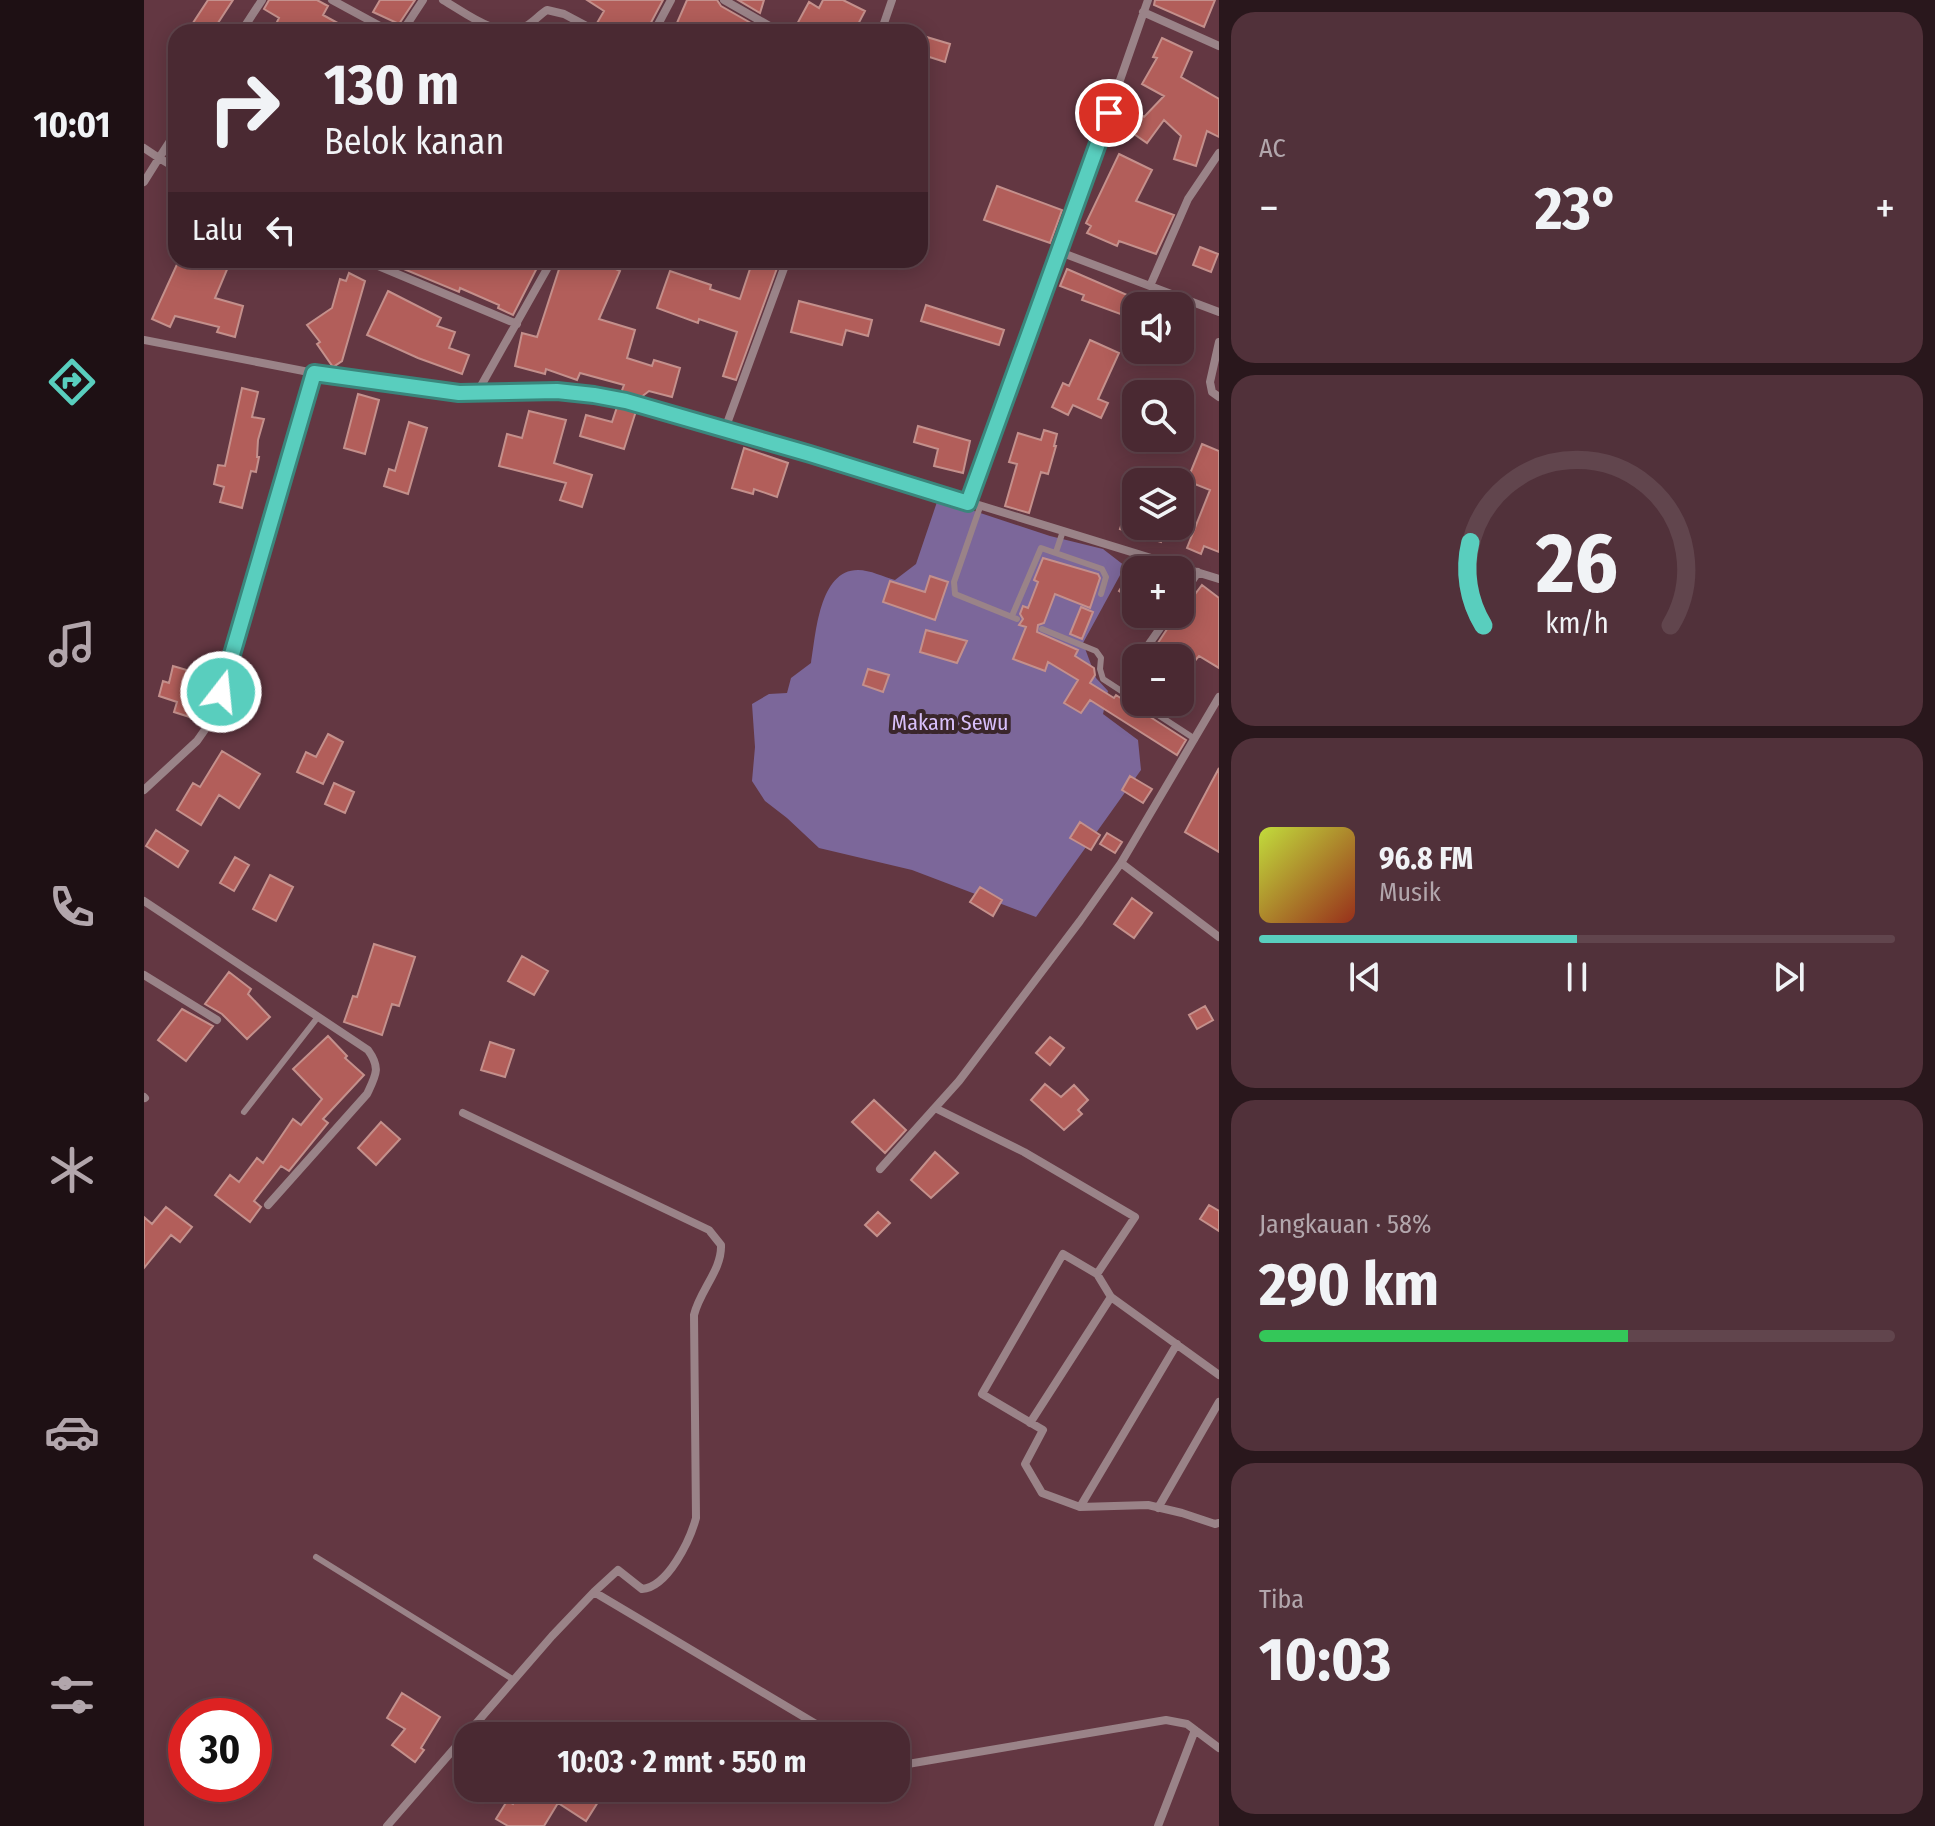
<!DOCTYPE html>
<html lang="id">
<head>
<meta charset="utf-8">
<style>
  body { margin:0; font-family:"Fira Sans Condensed",sans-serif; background:#51313a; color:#f1f3f6; height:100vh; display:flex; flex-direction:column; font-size:30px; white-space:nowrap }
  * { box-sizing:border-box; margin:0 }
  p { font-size:26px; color:#b2a6ac }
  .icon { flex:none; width:44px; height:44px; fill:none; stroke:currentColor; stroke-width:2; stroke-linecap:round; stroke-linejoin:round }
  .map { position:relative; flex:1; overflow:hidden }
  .drawer { display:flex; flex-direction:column; gap:12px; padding:12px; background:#29171c; width:716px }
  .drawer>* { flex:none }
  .banner { position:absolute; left:24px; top:24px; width:760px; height:244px; border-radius:24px; box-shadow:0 4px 20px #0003,0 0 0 2px #61454d; background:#4a2932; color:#f1f3f6; overflow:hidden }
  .tools { position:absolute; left:978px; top:292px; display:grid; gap:16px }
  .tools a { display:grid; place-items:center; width:72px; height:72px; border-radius:16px; background:#4a2932; box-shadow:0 4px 20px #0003,0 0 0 2px #61454d; font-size:40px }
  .speed { position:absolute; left:24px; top:1698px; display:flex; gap:16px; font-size:40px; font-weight:700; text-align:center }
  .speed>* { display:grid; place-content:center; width:104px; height:104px; border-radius:50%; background:#4a2932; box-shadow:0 4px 20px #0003,0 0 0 2px #61454d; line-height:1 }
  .speed .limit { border:12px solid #d22; background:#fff; color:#111 }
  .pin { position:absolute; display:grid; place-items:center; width:68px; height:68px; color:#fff; margin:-34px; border:4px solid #fff; border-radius:50%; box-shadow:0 2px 8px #0007 }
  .me { position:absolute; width:88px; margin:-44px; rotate:16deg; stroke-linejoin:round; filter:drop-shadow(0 0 6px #0008) }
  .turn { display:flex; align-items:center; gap:28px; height:168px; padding:0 24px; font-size:36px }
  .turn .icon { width:104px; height:104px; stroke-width:2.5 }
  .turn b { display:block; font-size:56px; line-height:68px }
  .then { display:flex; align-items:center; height:76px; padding:0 24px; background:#0003; gap:16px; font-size:30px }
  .big { font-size:60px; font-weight:700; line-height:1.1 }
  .drawer .card { flex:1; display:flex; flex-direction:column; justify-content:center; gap:12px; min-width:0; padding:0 28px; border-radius:24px; background:#51313a }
  .drawer .dial { align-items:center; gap:0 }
  .dial svg { height:208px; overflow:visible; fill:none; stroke:#61454d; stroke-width:7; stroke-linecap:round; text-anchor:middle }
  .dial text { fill:#f1f3f6; stroke:none }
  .song { display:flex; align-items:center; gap:24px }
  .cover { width:96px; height:96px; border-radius:12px; background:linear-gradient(135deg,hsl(70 70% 55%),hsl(10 70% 35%)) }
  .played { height:8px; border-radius:4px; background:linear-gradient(90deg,#59cebe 50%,#61454d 50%) }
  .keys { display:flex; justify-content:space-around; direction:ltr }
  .heat { display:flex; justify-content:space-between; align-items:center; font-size:44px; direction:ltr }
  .charge { height:12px; border-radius:6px; background:linear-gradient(90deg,#34c759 58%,#61454d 0) }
  .trip { position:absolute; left:310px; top:1722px; width:456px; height:80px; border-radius:24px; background:#4a2932; box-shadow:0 4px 20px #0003,0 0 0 2px #61454d; font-weight:700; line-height:80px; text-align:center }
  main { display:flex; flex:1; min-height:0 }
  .tabs { display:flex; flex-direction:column; width:144px; justify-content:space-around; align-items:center; background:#1e1014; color:#b2a6ac }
  .tabs .icon { width:56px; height:56px }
  .tabs .current { color:#59cebe }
  .tabs b { font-size:36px; color:#f1f3f6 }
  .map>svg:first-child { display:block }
  .green { fill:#7c679a }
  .building { fill:#b25e5a; stroke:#c4908c; stroke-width:2 }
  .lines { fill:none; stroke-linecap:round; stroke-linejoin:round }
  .lane { stroke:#9a8388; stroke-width:6 }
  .street { stroke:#9a8388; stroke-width:8 }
  .route-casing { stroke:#3a867c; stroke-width:20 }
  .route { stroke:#59cebe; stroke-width:14 }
  .labels { text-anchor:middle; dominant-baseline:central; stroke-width:8; stroke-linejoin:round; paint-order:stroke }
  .park-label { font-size:22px; fill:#d8c0fa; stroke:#3a262b }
</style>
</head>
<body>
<main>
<nav class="tabs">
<b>10:01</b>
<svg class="icon current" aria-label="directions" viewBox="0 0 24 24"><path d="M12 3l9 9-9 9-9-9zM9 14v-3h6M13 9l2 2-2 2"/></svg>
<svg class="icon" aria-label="music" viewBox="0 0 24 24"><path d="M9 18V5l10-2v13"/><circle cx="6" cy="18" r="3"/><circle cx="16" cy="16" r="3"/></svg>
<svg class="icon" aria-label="phone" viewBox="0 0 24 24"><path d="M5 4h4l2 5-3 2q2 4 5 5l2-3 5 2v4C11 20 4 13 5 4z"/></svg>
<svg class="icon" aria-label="climate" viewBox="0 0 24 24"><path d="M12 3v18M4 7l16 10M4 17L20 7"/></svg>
<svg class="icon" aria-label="car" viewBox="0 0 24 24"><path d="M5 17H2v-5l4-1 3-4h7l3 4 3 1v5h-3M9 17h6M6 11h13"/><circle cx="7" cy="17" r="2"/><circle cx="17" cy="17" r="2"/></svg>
<svg class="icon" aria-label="filters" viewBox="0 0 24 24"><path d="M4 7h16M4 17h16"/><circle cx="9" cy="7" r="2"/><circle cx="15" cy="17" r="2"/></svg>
</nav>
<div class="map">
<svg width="1075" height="1826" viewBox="0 0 1075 1826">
  <rect width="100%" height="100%" fill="#633742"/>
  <path class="green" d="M 794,499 L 906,536 L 959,549 L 981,566 L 939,643 L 952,678 L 964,691 L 959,714 L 994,740 L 997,770 L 892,917 L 768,870 L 675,848 L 643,818 L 621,801 L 608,781 L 611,747 L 608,704 L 625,694 L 643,693 L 647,678 L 667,663 C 672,634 675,570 714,570 C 726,570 740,577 751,580 L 772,564 Z"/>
  <path class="building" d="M 64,0 L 89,0 L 68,32 L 43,32 Z
    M 125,0 L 173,0 L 184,6 L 179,15 L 210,32 L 128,32 L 135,18 L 120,9 Z
    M 236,0 L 271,0 L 255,24 L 229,12 Z
    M 443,0 L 519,0 L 502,32 L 462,32 L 453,23 L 460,11 Z
    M 543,0 L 573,0 L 577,6 L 612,26 L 610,32 L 529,32 Z
    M 594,0 L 620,0 L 616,13 Z
    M 679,0 L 699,0 L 721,11 L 710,32 L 664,32 L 652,26 L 665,2 L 675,8 Z
    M 1011,0 L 1071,0 L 1060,27 L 1010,5 Z
    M 776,35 L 806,44 L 801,62 L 776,54 Z
    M 1018,38 L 1048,52 L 1037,77 L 1075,99 L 1075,137 L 1063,131 L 1052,166 L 1030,159 L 1037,136 L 1020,120 L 1003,143 L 980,127 L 991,110 L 1000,117 L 1020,96 L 998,84 L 1013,58 L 1009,57 Z
    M 975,154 L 1008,170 L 992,201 L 1030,215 L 1012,254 L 975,241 L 973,246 L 943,233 L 947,226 L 942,223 Z
    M 853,186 L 918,210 L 906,243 L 840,220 Z
    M 1056,247 L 1074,254 L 1067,272 L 1049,265 Z
    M 35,260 L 87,260 L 71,298 L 99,306 L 91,337 L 73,332 L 75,327 L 31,316 L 26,327 L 8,319 Z
    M 238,260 L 397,260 L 369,315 L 354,308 L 355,305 L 316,288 L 315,292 Z
    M 418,260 L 453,260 L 476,271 L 455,319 L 491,330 L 483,358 L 508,366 L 510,360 L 536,368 L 528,397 L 505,391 L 496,398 L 477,393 L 480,385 L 436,373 L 433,380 L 402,369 L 401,374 L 371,366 L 378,333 L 393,337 Z
    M 609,260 L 636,260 L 592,380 L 579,376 L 593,332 L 555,319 L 554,323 L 513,308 L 526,271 L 567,285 L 566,289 L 596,299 Z
    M 923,269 L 997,301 L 995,306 L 992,306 L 990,319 L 938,300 L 940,295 L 916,286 Z
    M 205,273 L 221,281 L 198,361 L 189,367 L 173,344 L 176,342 L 163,325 L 188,308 L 196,279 L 202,281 Z
    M 244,291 L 297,318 L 293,326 L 311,332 L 305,348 L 325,355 L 318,374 L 274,358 L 223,335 Z
    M 655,301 L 728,320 L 724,336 L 702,330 L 698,345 L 647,332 Z
    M 782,305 L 860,330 L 855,345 L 777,321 Z
    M 946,340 L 975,353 L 954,399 L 964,403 L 957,418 L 929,405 L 924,415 L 908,407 L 919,383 L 925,386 Z
    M 98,388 L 114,392 L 108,417 L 120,419 L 114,440 L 113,457 L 115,457 L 112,472 L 107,471 L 98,508 L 76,502 L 80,487 L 70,484 L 74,465 L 81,466 Z
    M 214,394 L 235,400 L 221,454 L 200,448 Z
    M 473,407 L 492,411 L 480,449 L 436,436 L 442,415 L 468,422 Z
    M 385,411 L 422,420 L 410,463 L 448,475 L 438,507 L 416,500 L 422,483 L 355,466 L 363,434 L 378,438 Z
    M 265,422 L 283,428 L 264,494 L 240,486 L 245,469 L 251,471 Z
    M 774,426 L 826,441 L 819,473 L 790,466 L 794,449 L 770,442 Z
    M 900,430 L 913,434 L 910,446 L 912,446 L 904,474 L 897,472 L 885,513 L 861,506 L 873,464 L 865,462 L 874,433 L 897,440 Z
    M 1058,444 L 1075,451 L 1075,552 L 1060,546 L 1057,554 L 1043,548 L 1066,490 L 1043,481 Z
    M 600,448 L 644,463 L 633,497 L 610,489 L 609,494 L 588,488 Z
    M 977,526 L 1022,526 L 1017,542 L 976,529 Z
    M 899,558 L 954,574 L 956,578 L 946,608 L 911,594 L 900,623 L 894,625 L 893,632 L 934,650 L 931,656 L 950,668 L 951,675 L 946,683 L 970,698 L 972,695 L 1042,740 L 1033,755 L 946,700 L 937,713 L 920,703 L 934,680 L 904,662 L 901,671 L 869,659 L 882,627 L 875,625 L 879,619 L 876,614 L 879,606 L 884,608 L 894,582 L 890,580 Z
    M 992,565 L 992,602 L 975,591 Z
    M 786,576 L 804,582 L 791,620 L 739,602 L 746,581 L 781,592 Z
    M 1058,585 L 1075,598 L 1075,668 L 1055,656 L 1036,678 L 1036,658 L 1004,658 L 1033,614 L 1036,614 Z
    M 937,607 L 949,612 L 938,639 L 926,634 Z
    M 782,630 L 823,641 L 813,663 L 776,652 Z
    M 56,662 L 73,667 L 58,721 L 30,712 L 33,702 L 15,696 L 19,681 L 25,683 L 29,666 L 53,673 Z
    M 724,669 L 745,675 L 739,692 L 719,685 Z
    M 184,734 L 199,742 L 179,784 L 153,772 L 162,752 L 172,757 Z
    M 78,751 L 116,774 L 95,808 L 75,795 L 57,825 L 33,810 L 49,783 L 56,787 Z
    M 1075,768 L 1075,852 L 1041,832 Z
    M 986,776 L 1008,789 L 999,803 L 978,790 Z
    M 190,783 L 210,792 L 201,813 L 181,804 Z
    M 936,822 L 956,835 L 947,850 L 926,838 Z
    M 12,830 L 44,851 L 34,867 L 2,846 Z
    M 963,833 L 978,842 L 971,853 L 956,844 Z
    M 91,857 L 105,865 L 90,891 L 76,883 Z
    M 126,875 L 149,887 L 132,921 L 109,909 Z
    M 836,887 L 858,900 L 849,916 L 826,902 Z
    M 988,898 L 1008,913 L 990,938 L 970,924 Z
    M 230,944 L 271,957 L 255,1006 L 248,1004 L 238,1035 L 200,1022 L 209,996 L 213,997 Z
    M 378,956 L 404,971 L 390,995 L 364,981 Z
    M 85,972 L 107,989 L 104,994 L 126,1017 L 103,1039 L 78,1014 L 61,1004 Z
    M 1061,1006 L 1069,1020 L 1053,1029 L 1045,1015 Z
    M 38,1009 L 69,1026 L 42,1061 L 14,1040 Z
    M 184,1036 L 203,1056 L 201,1058 L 220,1075 L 179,1119 L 184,1123 L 145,1171 L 137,1166 L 110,1201 L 117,1207 L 106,1222 L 71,1195 L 86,1175 L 95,1182 L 113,1158 L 119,1163 L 149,1119 L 157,1125 L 178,1099 L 149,1069 Z
    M 906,1037 L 920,1048 L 906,1065 L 892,1053 Z
    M 346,1042 L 370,1050 L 361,1077 L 337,1070 Z
    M 901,1084 L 917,1097 L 930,1085 L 944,1100 L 934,1110 L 938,1114 L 920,1130 L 887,1100 Z
    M 730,1100 L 762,1130 L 741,1153 L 708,1122 Z
    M 237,1122 L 256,1139 L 232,1165 L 214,1148 Z
    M 791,1152 L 814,1173 L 787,1198 L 767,1180 Z
    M 1065,1205 L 1075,1211 L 1075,1231 L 1056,1219 Z
    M 22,1207 L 48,1227 L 36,1242 L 27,1235 L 0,1268 L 0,1217 L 8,1224 Z
    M 734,1212 L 746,1223 L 733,1236 L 721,1225 Z
    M 258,1693 L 296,1717 L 277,1748 L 280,1750 L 271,1762 L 248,1745 L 261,1729 L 243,1718 Z
    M 380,1788 L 432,1788 L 454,1802 L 442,1821 L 414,1803 L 400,1826 L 364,1826 L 352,1819 L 363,1801 L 369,1804 Z"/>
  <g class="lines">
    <path class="lane" d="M 836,507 L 810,582 L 811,594 L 873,619
      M 912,552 L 919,531
      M 868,616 L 897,548 L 958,569 L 962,577 L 957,594
      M 898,629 L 952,651 L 957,658 L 956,669 L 959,679 L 1051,739
      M 100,1112 L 174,1017
      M 172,1557 L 370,1680"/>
    <path class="street" d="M 188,0 L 247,32
      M 299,0 C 322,13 355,41 382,26 C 390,22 396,14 403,10 L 420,14 L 454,32
      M 580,0 L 636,32
      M 999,12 L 1075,46
      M 97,32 L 118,0
      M 258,32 L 279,0
      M 510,32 L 527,0
      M 737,32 L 748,0
      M 32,132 L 15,158 L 32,168
      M 0,148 L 15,158 L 0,182
      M 916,252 L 1006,286 L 1044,199 L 1075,153
      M 220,260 L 373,324
      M 1006,286 L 1075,312
      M 0,340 L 170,373 L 315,393 L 413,391 L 482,401 L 695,462 L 1075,579
      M 1075,342 L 1066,382 L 1068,392 L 1075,397
      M 333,393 L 408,260
      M 581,429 L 643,260
      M 824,503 L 916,252 L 1004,0
      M 1036,599 L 1054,572
      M 1005,644 L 1026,614
      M 0,790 L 53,741 L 67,721 L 170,373
      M 977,863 L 1075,937
      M 0,901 L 224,1050 C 237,1068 232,1075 223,1094 L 124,1205
      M 0,975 L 73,1020
      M 0,1097 L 1,1098
      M 791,1108 L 880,1152 L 991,1217 L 953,1274 L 919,1254 L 838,1394 L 899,1430 L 881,1464 L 898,1493 L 936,1507 L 1033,1344
      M 319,1113 L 565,1230 L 577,1245 C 578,1270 556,1290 550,1315 L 552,1518 C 546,1540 524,1587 498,1589 L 474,1570 L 450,1592
      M 736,1169 L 815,1081 L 936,921 L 977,863 L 1075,697
      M 953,1274 L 967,1297 L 1075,1375
      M 886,1423 L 967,1297
      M 936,1507 L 1004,1505 L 1038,1513 L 1071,1524 L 1075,1523
      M 1014,1508 L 1075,1402
      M 752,1766 L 1022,1720 L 1043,1724 L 1075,1748
      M 243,1826 L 408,1636 L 450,1592 L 692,1736
      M 1014,1826 L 1051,1730"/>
  </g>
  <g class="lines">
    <defs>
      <path id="route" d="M 77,692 L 170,373 L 315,393 L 413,391 L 450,395 L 482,401 L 666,454 L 824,503 L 965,113"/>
    </defs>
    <use href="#route" class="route-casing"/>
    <use href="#route" class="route"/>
  </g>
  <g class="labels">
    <g class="park-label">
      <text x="806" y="722">Makam Sewu</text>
    </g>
  </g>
</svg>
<div class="tools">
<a><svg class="icon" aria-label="sound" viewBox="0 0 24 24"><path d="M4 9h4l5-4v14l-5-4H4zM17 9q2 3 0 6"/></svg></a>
<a><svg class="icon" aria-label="search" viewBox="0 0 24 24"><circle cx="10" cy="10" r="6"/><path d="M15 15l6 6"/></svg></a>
<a><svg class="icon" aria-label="layers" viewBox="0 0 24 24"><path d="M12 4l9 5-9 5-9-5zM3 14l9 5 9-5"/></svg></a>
<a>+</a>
<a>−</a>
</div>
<div class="speed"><div class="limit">30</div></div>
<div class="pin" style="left:965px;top:113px;background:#d93025"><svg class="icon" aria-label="arrive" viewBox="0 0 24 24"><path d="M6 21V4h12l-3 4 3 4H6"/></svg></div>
<svg class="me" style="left:77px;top:692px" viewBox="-20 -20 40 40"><circle r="17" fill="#59cebe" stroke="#fff" stroke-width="3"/><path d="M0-11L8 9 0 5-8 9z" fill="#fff"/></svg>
<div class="trip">10:03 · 2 mnt · 550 m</div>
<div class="banner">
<div class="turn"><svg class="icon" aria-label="right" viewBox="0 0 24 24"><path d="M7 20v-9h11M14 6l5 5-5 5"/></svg><div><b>130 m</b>Belok kanan</div></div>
<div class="then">Lalu<svg class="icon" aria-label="left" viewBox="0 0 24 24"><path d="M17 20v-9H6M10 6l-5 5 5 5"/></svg></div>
</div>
</div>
<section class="drawer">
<div class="card"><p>AC</p>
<div class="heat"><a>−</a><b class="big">23°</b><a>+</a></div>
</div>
<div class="card dial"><svg viewBox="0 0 100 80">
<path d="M14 69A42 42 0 1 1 86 69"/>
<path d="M14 69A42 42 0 0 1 9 37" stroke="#59cebe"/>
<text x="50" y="56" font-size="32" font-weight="700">26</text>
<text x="50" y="72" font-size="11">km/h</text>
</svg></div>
<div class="card">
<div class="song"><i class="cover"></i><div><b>96.8 FM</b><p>Musik</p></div></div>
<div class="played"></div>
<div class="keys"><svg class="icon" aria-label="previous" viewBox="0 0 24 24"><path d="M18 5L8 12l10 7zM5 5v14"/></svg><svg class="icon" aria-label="pause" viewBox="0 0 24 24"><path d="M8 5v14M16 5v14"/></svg><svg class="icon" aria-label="next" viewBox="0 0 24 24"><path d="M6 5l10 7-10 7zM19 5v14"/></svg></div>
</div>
<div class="card"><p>Jangkauan · 58%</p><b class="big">290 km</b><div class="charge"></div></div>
<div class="card"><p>Tiba</p><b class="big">10:03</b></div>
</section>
</main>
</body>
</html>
